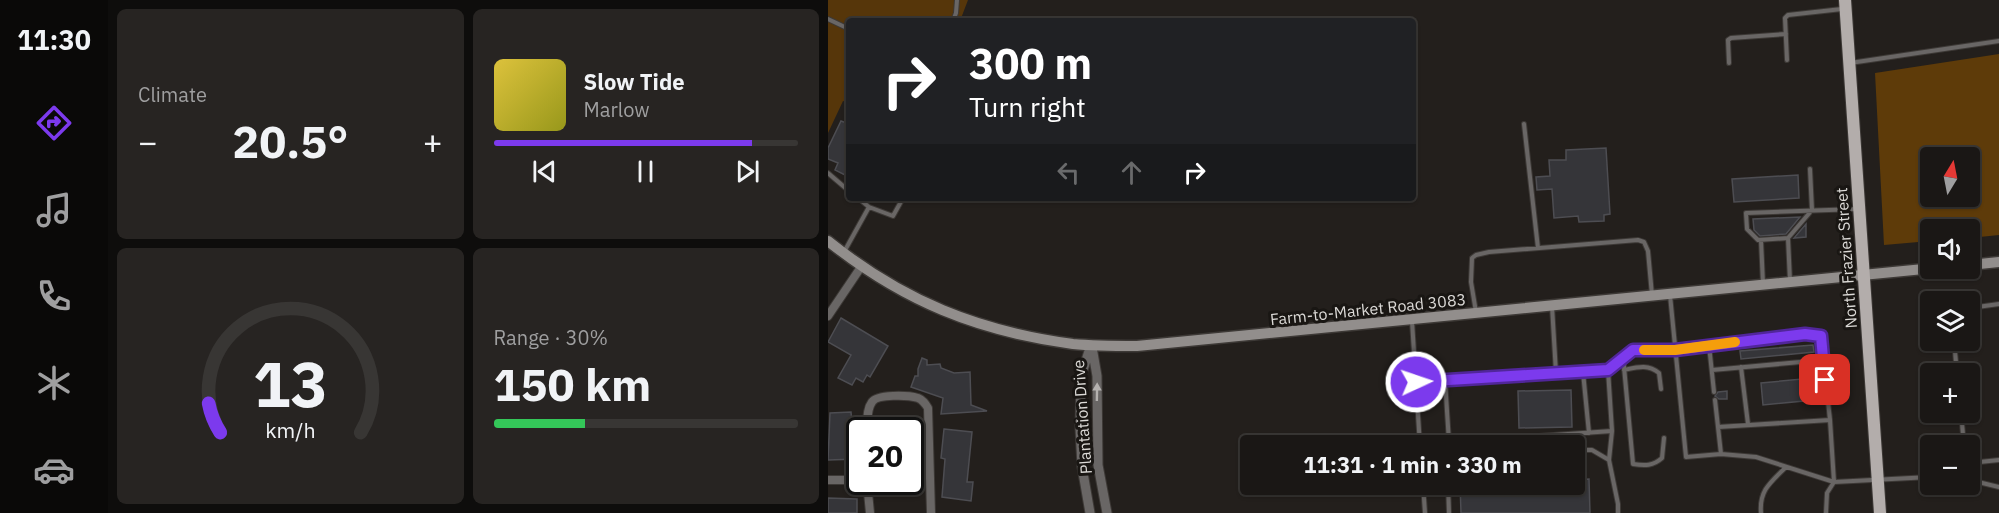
<!DOCTYPE html>
<html lang="en">
<head>
<meta charset="utf-8">
<style>
  body { margin:0; font-family:"IBM Plex Sans",sans-serif; background:#272422; color:#f1f3f6; height:100vh; display:flex; flex-direction:column; font-size:22px; white-space:nowrap }
  * { box-sizing:border-box; margin:0 }
  p { font-size:20px; color:#9f9fa0 }
  .icon { flex:none; width:33px; height:33px; fill:none; stroke:currentColor; stroke-width:2; stroke-linecap:round; stroke-linejoin:round }
  .map { position:relative; flex:1; overflow:hidden }
  .details { display:flex; flex-direction:column; gap:9px; padding:9px; background:#0e0d0c; width:720px }
  .details>* { flex:none }
  .guide { position:absolute; left:18px; top:18px; width:570px; height:183px; border-radius:6px; box-shadow:0 2px 4px #0004,0 0 0 2px #383634; background:#202124; color:#fff; overflow:hidden }
  .needle { width:39px; rotate:10deg }
  .fabs { position:absolute; left:1092px; top:147px; display:grid; gap:12px }
  .fabs a { display:grid; place-items:center; width:60px; height:60px; border-radius:6px; background:#1a1715; box-shadow:0 2px 4px #0004,0 0 0 2px #383634; font-size:30px }
  .speed { position:absolute; left:18px; top:417px; display:flex; gap:12px; font-size:30px; font-weight:700; text-align:center }
  .speed>* { display:grid; place-content:center; width:78px; height:78px; border-radius:50%; background:#1a1715; box-shadow:0 2px 4px #0004,0 0 0 2px #383634; line-height:1 }
  .speed .limit { border:3px solid #111; border-radius:9px; background:#fff; color:#111 }
  .pin { position:absolute; display:grid; place-items:center; width:51px; height:51px; color:#fff; margin:-26px; border-radius:12px; box-shadow:0 3px 9px #0006 }
  .me { position:absolute; width:66px; margin:-33px; rotate:87deg; stroke-linejoin:round; filter:drop-shadow(0 0 4px #0008) }
  .turn { display:flex; align-items:center; gap:21px; height:126px; padding:0 24px; font-size:27px }
  .turn .icon { width:78px; height:78px; stroke-width:2.5 }
  .turn b { display:block; font-size:42px; line-height:51px }
  .lanes { display:flex; align-items:center; height:57px; padding:0 24px; background:#0003; justify-content:center; gap:30px; direction:ltr }
  .lanes .off { opacity:.35 }
  .big { font-size:45px; font-weight:800; line-height:1.1 }
  .details .card { flex:1; display:flex; flex-direction:column; justify-content:center; gap:9px; min-width:0; padding:0 21px; border-radius:9px; background:#272422 }
  .details .dial { align-items:center; gap:0 }
  .dial svg { height:156px; overflow:visible; fill:none; stroke:#383634; stroke-width:7; stroke-linecap:round; text-anchor:middle }
  .dial text { fill:#f1f3f6; stroke:none }
  .song { display:flex; align-items:center; gap:18px }
  .cover { width:72px; height:72px; border-radius:9px; background:linear-gradient(135deg,hsl(50 70% 55%),hsl(60 70% 35%)) }
  .played { height:6px; border-radius:3px; background:linear-gradient(90deg,#7c3aed 85%,#383634 85%) }
  .keys { display:flex; justify-content:space-around; direction:ltr }
  .heat { display:flex; justify-content:space-between; align-items:center; font-size:33px; direction:ltr }
  .charge { height:9px; border-radius:4px; background:linear-gradient(90deg,#34c759 30%,#383634 0) }
  .details .tiles { flex:1; display:grid; gap:9px; grid-template-columns:repeat(2,1fr) }
  .trip { position:absolute; left:412px; top:435px; width:345px; height:60px; border-radius:6px; background:#1a1715; box-shadow:0 2px 4px #0004,0 0 0 2px #383634; font-weight:800; line-height:60px; text-align:center }
  main { display:flex; flex:1; min-height:0 }
  .tab-bar { display:flex; flex-direction:column; width:108px; justify-content:space-around; align-items:center; background:#0a0908; color:#9f9fa0 }
  .tab-bar .icon { width:42px; height:42px }
  .tab-bar .selected { color:#7c3aed }
  .tab-bar b { font-size:27px; color:#f1f3f6 }
  .map>svg:first-child { display:block }
  .green { fill:#56360a }
  .forest { fill:#5e3b09; fill-rule:evenodd }
  .building { fill:#353539; stroke:#4d4d52; stroke-width:1.5 }
  .lines { fill:none; stroke-linecap:round; stroke-linejoin:round }
  .service-casing { stroke:#3d3936; stroke-width:6 }
  .minor-casing { stroke:#3d3936; stroke-width:10 }
  .tertiary-casing { stroke:#3d3936; stroke-width:11 }
  .secondary-casing { stroke:#3d3936; stroke-width:13 }
  .primary-casing { stroke:#3d3936; stroke-width:14 }
  .service { stroke:#696665; stroke-width:4 }
  .minor { stroke:#696665; stroke-width:8 }
  .tertiary { stroke:#696665; stroke-width:9 }
  .secondary { stroke:#928e8c; stroke-width:10 }
  .primary { stroke:#b3adab; stroke-width:12 }
  .oneway { fill:#b4b1af }
  .route-casing { stroke:#51269a; stroke-width:15 }
  .route { stroke:#7c3aed; stroke-width:10 }
  .slow { stroke:#f59e0b; stroke-width:10 }
  .labels { text-anchor:middle; dominant-baseline:central; stroke-width:6; stroke-linejoin:round; paint-order:stroke }
  .street-label { font-size:16px; fill:#dcdad7; stroke:#191613 }
</style>
</head>
<body>
<main>
<nav class="tab-bar">
<b>11:30</b>
<svg class="icon selected" aria-label="directions" viewBox="0 0 24 24"><path d="M12 3l9 9-9 9-9-9zM9 14v-3h6M13 9l2 2-2 2"/></svg>
<svg class="icon" aria-label="music" viewBox="0 0 24 24"><path d="M9 18V5l10-2v13"/><circle cx="6" cy="18" r="3"/><circle cx="16" cy="16" r="3"/></svg>
<svg class="icon" aria-label="phone" viewBox="0 0 24 24"><path d="M5 4h4l2 5-3 2q2 4 5 5l2-3 5 2v4C11 20 4 13 5 4z"/></svg>
<svg class="icon" aria-label="climate" viewBox="0 0 24 24"><path d="M12 3v18M4 7l16 10M4 17L20 7"/></svg>
<svg class="icon" aria-label="car" viewBox="0 0 24 24"><path d="M5 17H2v-5l4-1 3-4h7l3 4 3 1v5h-3M9 17h6M6 11h13"/><circle cx="7" cy="17" r="2"/><circle cx="17" cy="17" r="2"/></svg>
</nav>
<section class="details">
<div class="tiles">
<div class="card"><p>Climate</p>
<div class="heat"><a>−</a><b class="big">20.5°</b><a>+</a></div>
</div>
<div class="card">
<div class="song"><i class="cover"></i><div><b>Slow Tide</b><p>Marlow</p></div></div>
<div class="played"></div>
<div class="keys"><svg class="icon" aria-label="previous" viewBox="0 0 24 24"><path d="M18 5L8 12l10 7zM5 5v14"/></svg><svg class="icon" aria-label="pause" viewBox="0 0 24 24"><path d="M8 5v14M16 5v14"/></svg><svg class="icon" aria-label="next" viewBox="0 0 24 24"><path d="M6 5l10 7-10 7zM19 5v14"/></svg></div>
</div>
<div class="card dial"><svg viewBox="0 0 100 80">
<path d="M14 69A42 42 0 1 1 86 69"/>
<path d="M14 69A42 42 0 0 1 8 54" stroke="#7c3aed"/>
<text x="50" y="56" font-size="32" font-weight="700">13</text>
<text x="50" y="72" font-size="11">km/h</text>
</svg></div>
<div class="card"><p>Range · 30%</p><b class="big">150 km</b><div class="charge"></div></div>
</div>
</section>
<div class="map">
<svg width="1171" height="513" viewBox="0 0 1171 513">
  <rect width="100%" height="100%" fill="#231f1c"/>
  <path class="green" d="M 0,0 L 140,0 L 132,21 L 21,21 L 21,103 L 15,101 L 0,133 Z"/>
  <path class="forest" d="M 1171,54 L 1171,235 L 1142,238 L 1142,230 L 1102,230 L 1102,241 L 1056,245 L 1047,73 ZM 1102,158 L 1142,158 L 1142,196 L 1102,196 Z"/>
  <path class="building" d="M 13,121 L 21,124 L 21,177 L 7,170 L 10,163 L 0,159 L 0,148 Z
    M 778,148 L 782,214 L 776,215 L 776,221 L 751,222 L 750,216 L 726,218 L 724,189 L 709,190 L 708,177 L 722,176 L 721,160 L 738,160 L 738,150 Z
    M 970,175 L 971,198 L 906,202 L 904,179 Z
    M 972,217 L 958,234 L 932,236 L 926,230 L 925,219 Z
    M 978,224 L 978,237 L 966,238 Z
    M 13,318 L 60,346 L 42,377 L 39,375 L 35,382 L 28,378 L 24,385 L 10,378 L 23,355 L 0,342 Z
    M 985,345 L 986,352 L 913,359 L 912,351 Z
    M 94,358 L 99,360 L 99,365 L 112,364 L 113,368 L 126,373 L 142,372 L 143,405 L 159,411 L 113,414 L 115,398 L 83,387 L 87,376 L 90,376 L 90,369 Z
    M 974,379 L 976,401 L 935,405 L 933,383 Z
    M 743,390 L 744,427 L 691,428 L 690,391 Z
    M 899,391 L 899,399 L 891,399 L 887,396 L 890,392 Z
    M 23,412 L 24,424 L 28,424 L 30,459 L 0,460 L 2,413 Z
    M 116,429 L 144,432 L 139,482 L 145,482 L 143,501 L 114,497 L 117,459 L 113,458 Z
    M 761,479 L 762,513 L 633,513 L 632,484 L 747,484 L 747,480 Z
    M 0,498 L 29,499 L 29,513 L 0,513 Z"/>
  <g class="lines">
    <defs>
      <path id="service" d="M 0,19 L 21,29
        M 125,21 L 128,13 L 129,0
        M 959,60 L 957,18 L 960,15 L 1014,9
        M 901,63 L 900,40 L 903,38 L 958,34
        M 1022,63 L 1171,41
        M 696,124 L 710,248
        M 0,173 L 21,191
        M 30,198 L 41,207 L 65,216 L 75,198
        M 960,238 L 930,240 L 919,229 L 918,213 L 1030,209
        M 933,240 L 935,284
        M 16,252 L 41,207
        M 962,281 L 960,238 L 984,210 L 982,169
        M 842,295 L 858,457 L 893,454 L 928,457 L 1006,482 L 1102,477
        M 724,306 L 728,373
        M 1142,308 L 1171,304
        M 648,312 L 643,282 L 644,258 L 648,255 L 661,252 L 810,240 L 816,242 L 820,251 L 824,295
        M 584,321 L 592,446
        M 1126,340 L 1129,374
        M 881,345 L 886,392
        M 795,356 L 805,464 C 817,466 825,466 834,458 L 836,438
        M 913,367 L 920,424
        M 780,370 L 805,350 L 847,350 L 977,334 L 993,336 L 1002,420 L 1006,482 L 999,493 L 998,513
        M 796,370 C 810,367 820,364 831,373 L 833,389
        M 884,370 L 995,360
        M 755,372 L 761,433
        M 617,380 L 621,442
        M 588,382 L 780,370 L 784,431 L 781,460
        M 887,400 L 893,454
        M 1133,412 L 1136,446
        M 890,427 L 1002,420
        M 695,437 L 784,431
        M 747,450 L 764,450 L 781,460 L 790,504 L 790,513
        M 1142,463 L 1171,460
        M 1142,480 L 1171,487
        M 595,484 L 597,513
        M 620,484 L 621,513
        M 933,513 C 931,490 943,482 958,467"/>
      <path id="minor" d="M 0,316 L 33,267
        M 39,430 C 40,421 38,410 44,402 C 49,394 80,395 90,398 C 95,400 97,403 100,408 L 103,513
        M 0,480 L 32,480
        M 39,482 L 42,513"/>
      <path id="tertiary" d="M 264,347 L 269,376 L 270,465 L 279,513
        M 262,513 L 254,467 L 252,428 L 253,376 L 263,345"/>
      <path id="secondary" d="M 0,241 C 75,301 149,331 245,344 C 266,346 288,346 309,346 L 1106,268
        M 1142,265 L 1171,262"/>
      <path id="primary" d="M 1017,0 L 1052,513"/>
    </defs>
    <use href="#service" class="service-casing"/>
    <use href="#minor" class="minor-casing"/>
    <use href="#tertiary" class="tertiary-casing"/>
    <use href="#secondary" class="secondary-casing"/>
    <use href="#primary" class="primary-casing"/>
    <use href="#service" class="service"/>
    <use href="#minor" class="minor"/>
    <use href="#tertiary" class="tertiary"/>
    <use href="#secondary" class="secondary"/>
    <use href="#primary" class="primary"/>
  </g>
  <defs><path id="oneway-solid" d="M-6-.8H1V-3.2L6.5 0L1 3.2V.8H-6Z" transform="scale(1.5)"/></defs>
  <use class="oneway" href="#oneway-solid" transform="translate(269 392) rotate(-89)"/>
  <g class="lines">
    <defs>
      <path id="route" d="M 588,382 L 780,370 L 805,350 L 847,350 L 977,334 L 993,336 L 997,380"/>
    </defs>
    <use href="#route" class="route-casing"/>
    <use href="#route" class="route"/>
    <path class="slow" d="M 816,350 L 847,350 L 907,342"/>
  </g>
  <g class="labels">
    <g class="street-label">
      <text transform="translate(1018 258) rotate(-94)">North Frazier Street</text>
      <text transform="translate(540 309) rotate(-6)">Farm-to-Market Road 3083</text>
      <text transform="translate(254 417) rotate(-94)">Plantation Drive</text>
    </g>
  </g>
</svg>
<div class="fabs">
<a><svg class="needle" viewBox="-14 -14 28 28"><path d="M0-13l5 13h-10z" fill="#e53935"/><path d="M0 13l5-13h-10z" fill="#9f9fa0"/></svg></a>
<a><svg class="icon" aria-label="sound" viewBox="0 0 24 24"><path d="M4 9h4l5-4v14l-5-4H4zM17 9q2 3 0 6"/></svg></a>
<a><svg class="icon" aria-label="layers" viewBox="0 0 24 24"><path d="M12 4l9 5-9 5-9-5zM3 14l9 5 9-5"/></svg></a>
<a>+</a>
<a>−</a>
</div>
<div class="speed"><div class="limit">20</div></div>
<div class="pin" style="left:997px;top:380px;background:#d93025"><svg class="icon" aria-label="arrive" viewBox="0 0 24 24"><path d="M6 21V4h12l-3 4 3 4H6"/></svg></div>
<svg class="me" style="left:588px;top:382px" viewBox="-20 -20 40 40"><circle r="17" fill="#7c3aed" stroke="#fff" stroke-width="3"/><path d="M0-11L8 9 0 5-8 9z" fill="#fff"/></svg>
<div class="trip">11:31 · 1 min · 330 m</div>
<div class="guide">
<div class="turn"><svg class="icon" aria-label="right" viewBox="0 0 24 24"><path d="M7 20v-9h11M14 6l5 5-5 5"/></svg><div><b>300 m</b>Turn right</div></div>
<div class="lanes"><svg class="icon off" aria-label="left" viewBox="0 0 24 24"><path d="M17 20v-9H6M10 6l-5 5 5 5"/></svg><svg class="icon off" aria-label="ahead" viewBox="0 0 24 24"><path d="M12 20V5M6 11l6-6 6 6"/></svg><svg class="icon" aria-label="right" viewBox="0 0 24 24"><path d="M7 20v-9h11M14 6l5 5-5 5"/></svg></div>
</div>
</div>
</main>
</body>
</html>
